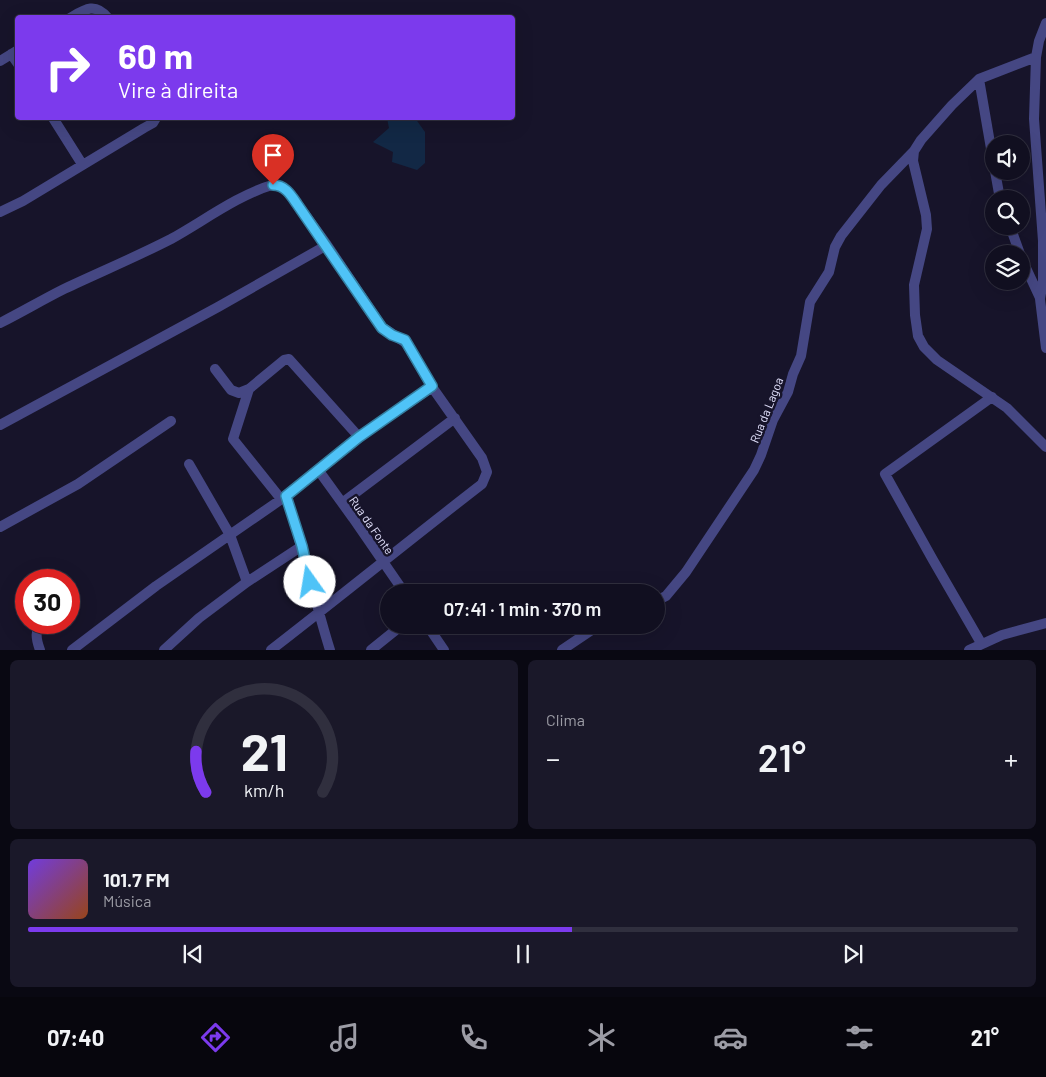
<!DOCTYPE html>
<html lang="pt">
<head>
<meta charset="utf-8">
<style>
  body { margin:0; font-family:Barlow,sans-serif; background:#1a1829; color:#f1f3f6; height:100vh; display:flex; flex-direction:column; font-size:19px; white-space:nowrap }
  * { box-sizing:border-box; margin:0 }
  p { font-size:16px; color:#9c9ca5 }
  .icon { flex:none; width:28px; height:28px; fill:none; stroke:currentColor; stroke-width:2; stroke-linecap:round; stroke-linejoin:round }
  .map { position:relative; height:650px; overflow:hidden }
  .panel { display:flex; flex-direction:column; gap:10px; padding:10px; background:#090812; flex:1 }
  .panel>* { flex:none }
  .banner { position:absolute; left:15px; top:15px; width:500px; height:105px; border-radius:5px; box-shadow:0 5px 20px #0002,0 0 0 1px #302f3e; background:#7c3aed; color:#fff; overflow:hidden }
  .fabs { position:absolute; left:985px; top:135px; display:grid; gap:10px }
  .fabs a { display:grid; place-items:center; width:45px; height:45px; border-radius:50%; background:#110f20; box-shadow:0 5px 20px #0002,0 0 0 1px #302f3e; font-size:25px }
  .speed { position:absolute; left:15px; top:569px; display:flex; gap:10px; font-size:25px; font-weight:700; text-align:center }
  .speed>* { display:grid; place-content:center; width:65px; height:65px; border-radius:50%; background:#110f20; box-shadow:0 5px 20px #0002,0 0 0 1px #302f3e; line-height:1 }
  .speed .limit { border:8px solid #d22; background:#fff; color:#111 }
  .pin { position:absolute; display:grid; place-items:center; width:42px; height:42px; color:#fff; margin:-51px -21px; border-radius:50% 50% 50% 0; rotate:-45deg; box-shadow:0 0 5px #0007 }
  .pin .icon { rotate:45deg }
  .me { position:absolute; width:55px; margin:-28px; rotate:347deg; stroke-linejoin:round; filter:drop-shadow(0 0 4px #0008) }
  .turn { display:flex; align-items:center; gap:18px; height:105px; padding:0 20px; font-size:22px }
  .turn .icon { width:65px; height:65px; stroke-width:2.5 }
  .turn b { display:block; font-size:35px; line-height:42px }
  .big { font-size:38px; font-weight:600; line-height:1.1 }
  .panel .tile { flex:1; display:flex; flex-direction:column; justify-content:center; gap:8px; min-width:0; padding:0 18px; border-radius:8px; background:#1a1829 }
  .panel .dial { align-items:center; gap:0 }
  .dial svg { height:130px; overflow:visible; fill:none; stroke:#302f3e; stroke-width:7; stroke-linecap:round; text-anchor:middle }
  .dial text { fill:#f1f3f6; stroke:none }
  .song { display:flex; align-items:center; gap:15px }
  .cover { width:60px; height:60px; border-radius:8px; background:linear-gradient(135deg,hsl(260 70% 55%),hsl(20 70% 35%)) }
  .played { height:5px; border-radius:2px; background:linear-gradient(90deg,#7c3aed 55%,#302f3e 55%) }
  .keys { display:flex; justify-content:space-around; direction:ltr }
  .heat { display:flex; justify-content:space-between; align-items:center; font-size:28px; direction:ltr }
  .panel .tiles { flex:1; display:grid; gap:10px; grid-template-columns:1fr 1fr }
  .tile:last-child { grid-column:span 2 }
  .trip { position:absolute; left:380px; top:584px; width:285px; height:50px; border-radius:25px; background:#110f20; box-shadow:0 5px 20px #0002,0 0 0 1px #302f3e; font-weight:600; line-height:50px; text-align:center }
  .menu { display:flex; height:80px; justify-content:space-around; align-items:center; background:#07060d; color:#9c9ca5 }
  .menu .icon { width:35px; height:35px }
  .menu .on { color:#7c3aed }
  .menu b { font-size:22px; color:#f1f3f6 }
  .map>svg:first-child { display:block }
  .water { fill:#122845 }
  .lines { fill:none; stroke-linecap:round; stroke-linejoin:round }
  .minor { stroke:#454783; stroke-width:10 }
  .route-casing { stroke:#337fa1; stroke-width:12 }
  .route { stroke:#4fc3f7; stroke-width:9 }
  .labels { text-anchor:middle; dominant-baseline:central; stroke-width:5; stroke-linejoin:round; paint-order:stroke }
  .street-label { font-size:12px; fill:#e2e1fc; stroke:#17142a }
</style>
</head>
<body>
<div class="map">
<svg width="1046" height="650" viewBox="0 0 1046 650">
  <rect width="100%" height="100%" fill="#17142a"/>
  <path class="water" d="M 387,118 L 415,118 L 425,132 L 425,163 L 417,170 L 392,162 L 393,152 L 373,142 L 389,128 Z"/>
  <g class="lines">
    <path class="minor" d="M 70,18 C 85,9 95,2 108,18
      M 1046,23 L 1039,41 L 1036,57 L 1034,119 L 1043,241 L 1043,281 L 1040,299 L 1046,348
      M 11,54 L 18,64
      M 0,61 L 18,50
      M 979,79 L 994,166
      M 53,118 L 82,164
      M 914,151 L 913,161 L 926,215 L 927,229 L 914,285 L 915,315 L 918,336 L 924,347 L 937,360 L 1007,408 L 1046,447
      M 995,171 L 1000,199
      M 0,212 L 23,201 L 144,128 L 153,123 L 156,118
      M 1010,226 L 1020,254
      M 1021,257 L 1040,298
      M 0,323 C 22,312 42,300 64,289 C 100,272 136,257 171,239 C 202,222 238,195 272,185 C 280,183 285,189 291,195 L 327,245 L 382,327 L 406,343 L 432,387 L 482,458 L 487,472 L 482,484 C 411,539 342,595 271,650
      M 215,369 L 231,390 L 239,393 L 249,389 L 284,360 L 289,359 L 359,437
      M 249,389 L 233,439 L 281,499
      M 0,425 L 218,307 L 327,245
      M 189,464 L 230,535 L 247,582 L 302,546
      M 319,471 L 353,518 L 404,592
      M 286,496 C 303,547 314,599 330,650
      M 342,503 L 455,418
      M 0,527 L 78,484 L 171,421
      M 656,601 L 666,596 L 686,572 L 754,470 L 761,455 L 773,420 L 788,392 L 793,374 L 801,356 L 810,302 L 829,272 L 835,247 L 841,236 L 881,185 L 914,151 L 921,140 L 952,105 L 979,79 L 1036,57
      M 427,625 L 444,650
      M 981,643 L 933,560 L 885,474 L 992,397
      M 40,650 C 36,639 34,630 43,622
      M 72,650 L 156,586 L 286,496 L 359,437 L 432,387
      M 164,650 L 199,618 L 247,582
      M 371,650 L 402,625
      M 562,650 L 599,625
      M 969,650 L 1002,635 L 1046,623"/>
  </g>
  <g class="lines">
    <defs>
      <path id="route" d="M 273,185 C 285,185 291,195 297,204 L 382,328 L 392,335 L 405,340 L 432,386 L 359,437 L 286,496 L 302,546 L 310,582"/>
    </defs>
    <use href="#route" class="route-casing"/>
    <use href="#route" class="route"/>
  </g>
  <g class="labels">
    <g class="street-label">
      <text transform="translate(766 410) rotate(-68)">Rua da Lagoa</text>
      <text transform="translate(372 525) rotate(55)">Rua da Fonte</text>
    </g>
  </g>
</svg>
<div class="fabs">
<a><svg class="icon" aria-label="sound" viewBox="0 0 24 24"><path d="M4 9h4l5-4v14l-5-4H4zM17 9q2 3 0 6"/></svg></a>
<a><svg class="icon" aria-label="search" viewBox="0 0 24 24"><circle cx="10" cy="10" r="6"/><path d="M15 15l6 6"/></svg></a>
<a><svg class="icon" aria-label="layers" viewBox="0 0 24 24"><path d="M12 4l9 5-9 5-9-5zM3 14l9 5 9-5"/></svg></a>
</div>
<div class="speed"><div class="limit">30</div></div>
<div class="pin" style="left:273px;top:185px;background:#d93025"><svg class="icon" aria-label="arrive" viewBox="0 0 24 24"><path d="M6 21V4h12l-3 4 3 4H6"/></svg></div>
<svg class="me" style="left:310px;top:582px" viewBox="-20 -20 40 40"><circle r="19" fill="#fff"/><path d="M0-13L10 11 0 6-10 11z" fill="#4fc3f7"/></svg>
<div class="trip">07:41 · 1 min · 370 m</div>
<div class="banner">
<div class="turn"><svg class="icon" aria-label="right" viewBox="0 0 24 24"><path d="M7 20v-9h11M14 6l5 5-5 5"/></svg><div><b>60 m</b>Vire à direita</div></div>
</div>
</div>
<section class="panel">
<div class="tiles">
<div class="tile dial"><svg viewBox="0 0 100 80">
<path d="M14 69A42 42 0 1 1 86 69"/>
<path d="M14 69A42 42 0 0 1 8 44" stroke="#7c3aed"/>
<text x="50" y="56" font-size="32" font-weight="700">21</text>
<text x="50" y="72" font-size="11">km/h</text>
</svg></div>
<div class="tile"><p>Clima</p>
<div class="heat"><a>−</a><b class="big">21°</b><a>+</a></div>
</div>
<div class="tile">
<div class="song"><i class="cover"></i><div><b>101.7 FM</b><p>Música</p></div></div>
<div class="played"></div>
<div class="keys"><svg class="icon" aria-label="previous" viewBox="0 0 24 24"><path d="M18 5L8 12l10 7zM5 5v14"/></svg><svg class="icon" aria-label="pause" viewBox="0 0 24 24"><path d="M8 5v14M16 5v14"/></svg><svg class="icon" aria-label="next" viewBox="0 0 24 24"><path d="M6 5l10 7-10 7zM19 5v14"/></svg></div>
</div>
</div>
</section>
<nav class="menu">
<b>07:40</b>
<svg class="icon on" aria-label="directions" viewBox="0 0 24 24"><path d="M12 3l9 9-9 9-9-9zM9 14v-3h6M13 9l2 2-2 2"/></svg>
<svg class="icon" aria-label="music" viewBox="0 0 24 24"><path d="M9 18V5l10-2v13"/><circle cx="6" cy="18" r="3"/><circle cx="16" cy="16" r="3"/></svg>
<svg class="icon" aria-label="phone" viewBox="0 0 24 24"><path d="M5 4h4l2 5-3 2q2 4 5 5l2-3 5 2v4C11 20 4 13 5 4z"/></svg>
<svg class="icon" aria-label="climate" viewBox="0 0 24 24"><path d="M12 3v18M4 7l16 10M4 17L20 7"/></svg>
<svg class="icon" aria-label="car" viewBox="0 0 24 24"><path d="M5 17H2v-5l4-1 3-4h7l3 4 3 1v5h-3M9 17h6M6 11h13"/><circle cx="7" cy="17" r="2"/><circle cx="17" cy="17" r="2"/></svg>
<svg class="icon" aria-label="filters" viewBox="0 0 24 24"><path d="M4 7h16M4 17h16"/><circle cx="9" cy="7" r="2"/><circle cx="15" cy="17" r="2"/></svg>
<b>21°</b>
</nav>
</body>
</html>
